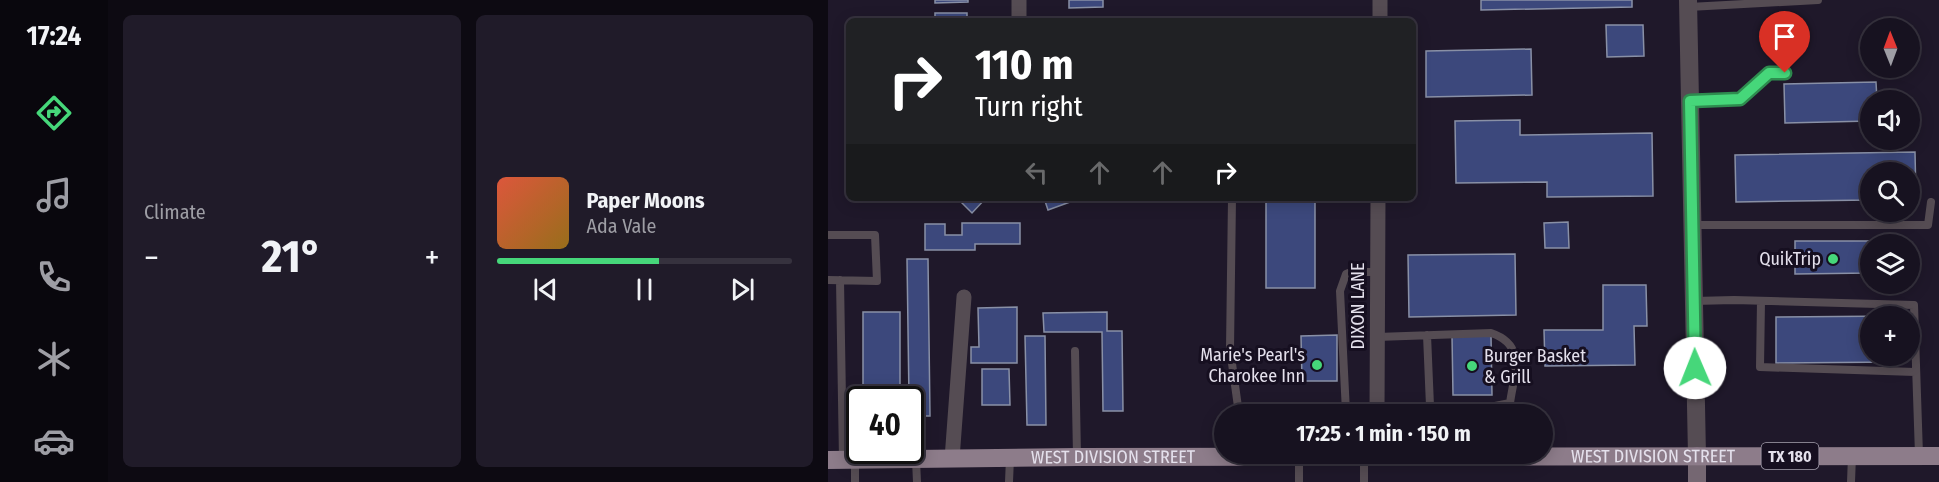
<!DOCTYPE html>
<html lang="en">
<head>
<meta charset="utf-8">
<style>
  body { margin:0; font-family:"Fira Sans Condensed",sans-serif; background:#201b29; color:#f1f3f6; height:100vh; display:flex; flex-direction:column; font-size:22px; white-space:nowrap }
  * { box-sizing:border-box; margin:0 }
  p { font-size:20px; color:#9e9ea5 }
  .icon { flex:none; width:33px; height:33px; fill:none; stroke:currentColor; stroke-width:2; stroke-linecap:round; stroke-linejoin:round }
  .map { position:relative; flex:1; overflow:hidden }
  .details { display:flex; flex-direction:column; gap:15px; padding:15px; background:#0d0a12; width:720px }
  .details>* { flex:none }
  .guide { position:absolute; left:18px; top:18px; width:570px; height:183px; border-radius:9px; box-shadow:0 3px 15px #0003,0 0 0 2px #36323e; background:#202124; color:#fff; overflow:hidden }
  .needle { width:39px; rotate:359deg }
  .buttons { position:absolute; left:1032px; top:18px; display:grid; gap:12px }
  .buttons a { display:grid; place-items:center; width:60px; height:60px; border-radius:50%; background:#171220; box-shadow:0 3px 15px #0003,0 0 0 2px #36323e; font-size:30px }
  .speed { position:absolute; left:18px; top:386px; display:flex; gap:12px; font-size:30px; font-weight:700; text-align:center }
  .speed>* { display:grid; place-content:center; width:78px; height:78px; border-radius:50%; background:#171220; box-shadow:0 3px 15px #0003,0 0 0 2px #36323e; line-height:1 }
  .speed .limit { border:3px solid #111; border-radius:9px; background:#fff; color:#111 }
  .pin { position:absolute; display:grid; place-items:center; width:51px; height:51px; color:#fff; margin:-62px -26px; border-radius:50% 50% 50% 0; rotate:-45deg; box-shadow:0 0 6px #0007 }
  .pin .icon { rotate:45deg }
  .me { position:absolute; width:66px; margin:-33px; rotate:359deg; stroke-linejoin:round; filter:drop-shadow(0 0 4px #0008) }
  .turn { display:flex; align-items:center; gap:21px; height:126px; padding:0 30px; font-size:27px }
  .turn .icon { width:78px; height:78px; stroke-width:2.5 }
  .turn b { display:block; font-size:42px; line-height:51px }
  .lanes { display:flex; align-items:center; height:57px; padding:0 30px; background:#0003; justify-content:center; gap:30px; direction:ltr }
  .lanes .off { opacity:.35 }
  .big { font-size:45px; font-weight:700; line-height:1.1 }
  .details .widget { flex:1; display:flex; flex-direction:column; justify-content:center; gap:9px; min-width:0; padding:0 21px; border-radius:9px; background:#201b29 }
  .song { display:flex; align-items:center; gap:18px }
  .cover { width:72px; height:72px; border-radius:9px; background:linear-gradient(135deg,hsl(10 70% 55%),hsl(40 70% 35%)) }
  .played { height:6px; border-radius:3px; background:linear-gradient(90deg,#46d77a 55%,#36323e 55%) }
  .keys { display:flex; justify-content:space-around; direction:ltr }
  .heat { display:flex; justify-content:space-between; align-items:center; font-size:33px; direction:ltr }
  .details .tiles { flex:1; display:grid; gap:15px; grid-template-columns:repeat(2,1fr) }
  .trip { position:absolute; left:386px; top:404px; width:339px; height:60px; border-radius:30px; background:#171220; box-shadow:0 3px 15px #0003,0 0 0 2px #36323e; font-weight:700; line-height:60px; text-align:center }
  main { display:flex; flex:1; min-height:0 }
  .menu { display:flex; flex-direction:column; width:108px; justify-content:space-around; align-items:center; background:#09070d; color:#9e9ea5 }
  .menu .icon { width:42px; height:42px }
  .menu .current { color:#46d77a }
  .menu b { font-size:27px; color:#f1f3f6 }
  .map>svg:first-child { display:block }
  .building { fill:#3c487c; stroke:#8990a6; stroke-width:1.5 }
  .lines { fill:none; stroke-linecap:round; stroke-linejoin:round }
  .service { stroke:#554c53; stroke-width:8 }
  .minor { stroke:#554c53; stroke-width:15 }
  .tertiary { stroke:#554c53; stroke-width:18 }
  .secondary { stroke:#756772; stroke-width:18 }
  .primary { stroke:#8d7c8a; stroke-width:18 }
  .route-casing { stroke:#2e8c4f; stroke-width:15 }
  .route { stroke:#46d77a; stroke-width:10 }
  .poi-dot { fill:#46d77a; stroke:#160f20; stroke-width:2 }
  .labels { text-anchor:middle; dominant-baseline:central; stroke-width:6; stroke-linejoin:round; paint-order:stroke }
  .shield { fill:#160f20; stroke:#a6a1af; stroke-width:1.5 }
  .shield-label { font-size:16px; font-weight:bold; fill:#e4e0ec }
  .poi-label { font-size:18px; fill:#e4e0ec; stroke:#160f20; text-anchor:end }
  .street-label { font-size:18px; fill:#e4e0ec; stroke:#160f20 }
</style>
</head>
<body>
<main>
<nav class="menu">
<b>17:24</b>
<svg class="icon current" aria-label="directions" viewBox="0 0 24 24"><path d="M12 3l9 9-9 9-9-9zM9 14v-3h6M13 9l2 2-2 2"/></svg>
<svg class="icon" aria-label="music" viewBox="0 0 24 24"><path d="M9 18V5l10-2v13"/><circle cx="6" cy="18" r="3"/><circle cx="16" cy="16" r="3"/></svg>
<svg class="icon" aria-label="phone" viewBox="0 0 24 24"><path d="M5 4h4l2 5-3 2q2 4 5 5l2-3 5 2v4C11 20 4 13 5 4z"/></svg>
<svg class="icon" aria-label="climate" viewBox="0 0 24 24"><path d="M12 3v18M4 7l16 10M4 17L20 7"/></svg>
<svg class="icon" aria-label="car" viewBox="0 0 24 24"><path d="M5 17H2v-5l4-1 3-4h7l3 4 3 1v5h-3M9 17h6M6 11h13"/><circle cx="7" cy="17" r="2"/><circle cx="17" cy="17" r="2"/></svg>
</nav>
<section class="details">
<div class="tiles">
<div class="widget"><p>Climate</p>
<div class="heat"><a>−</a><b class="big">21°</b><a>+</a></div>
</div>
<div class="widget">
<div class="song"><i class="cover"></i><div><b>Paper Moons</b><p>Ada Vale</p></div></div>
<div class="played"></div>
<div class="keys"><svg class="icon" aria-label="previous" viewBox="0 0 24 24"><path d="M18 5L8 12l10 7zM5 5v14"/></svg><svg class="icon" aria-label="pause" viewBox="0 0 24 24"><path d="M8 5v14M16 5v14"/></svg><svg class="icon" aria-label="next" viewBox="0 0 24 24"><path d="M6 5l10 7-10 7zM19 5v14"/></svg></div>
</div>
</div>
</section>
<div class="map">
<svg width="1111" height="482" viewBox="0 0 1111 482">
  <rect width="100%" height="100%" fill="#1f182a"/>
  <path class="building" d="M 107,0 L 140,0 L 140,2 L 107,3 Z
    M 241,0 L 275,0 L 275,7 L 241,8 Z
    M 653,0 L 804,0 L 804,7 L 653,10 Z
    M 107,13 L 139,13 L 139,21 L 107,21 Z
    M 241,17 L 278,17 L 278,21 L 241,21 Z
    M 778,25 L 815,25 L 816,56 L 779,57 Z
    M 703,49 L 704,95 L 598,97 L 598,51 Z
    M 1048,82 L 1049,100 L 1042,100 L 1042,121 L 957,123 L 956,84 Z
    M 692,120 L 692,135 L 824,133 L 825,196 L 719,197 L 719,182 L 628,183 L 627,121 Z
    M 1087,152 L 1088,199 L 1082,199 L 1082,172 L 1042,172 L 1042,200 L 908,202 L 907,155 Z
    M 129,198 L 158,198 L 144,213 Z
    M 216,198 L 253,198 L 220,210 Z
    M 438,198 L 487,198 L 487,288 L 438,288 Z
    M 740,222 L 741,248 L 717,248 L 716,223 Z
    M 134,223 L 192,223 L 192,244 L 147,244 L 147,250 L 97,250 L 97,224 L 117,224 L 117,235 L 134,235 Z
    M 967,241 L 1067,241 L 1067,244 L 1042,244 L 1042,273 L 967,274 Z
    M 687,254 L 688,315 L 581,317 L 580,255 Z
    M 79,259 L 100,259 L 102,416 L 82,416 L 82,399 L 81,399 Z
    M 775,285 L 818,285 L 819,326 L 806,326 L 807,365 L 717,366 L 716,330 L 775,330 Z
    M 189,307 L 189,363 L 143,363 L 143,347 L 151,347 L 150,308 Z
    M 35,312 L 72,312 L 72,399 L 35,399 Z
    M 279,312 L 279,331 L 294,331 L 295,411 L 275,411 L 274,332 L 216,332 L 215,313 Z
    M 1042,316 L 1042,356 L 1069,356 L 1069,362 L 948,363 L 948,317 L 1069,316 Z
    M 509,335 L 509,381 L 474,381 L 473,336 Z
    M 197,336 L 217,336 L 218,425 L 199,425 Z
    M 624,336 L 663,336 L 664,395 L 625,395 Z
    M 154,369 L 181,369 L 182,405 L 154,405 Z"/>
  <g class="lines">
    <path class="service" d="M 861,7 L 990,0
      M 862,101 L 912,99 L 941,73 L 957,73
      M 404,198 L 402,349 L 411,414
      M 866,225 L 1100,225 L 1103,202
      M 0,235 L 47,235 L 49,281 L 0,280
      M 12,280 L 15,460
      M 866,301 L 906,300 L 1086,305 L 1091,455
      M 933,301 L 932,367 L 1087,372
      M 599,335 L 602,406
      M 247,351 L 249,456
      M 549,406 L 667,406 L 682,403 C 686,374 699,345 663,333 L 549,337
      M 518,412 L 512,291 L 518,274 L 523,272 L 550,272
      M 464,414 L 465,412 L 518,412 L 519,414
      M 88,460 L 89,482
      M 27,461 L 27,482
      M 181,482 L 182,458
      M 471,482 L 471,458
      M 536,482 L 536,457
      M 1023,482 L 1024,456"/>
    <path class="minor" d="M 191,0 L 191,21
      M 552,21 L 552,0
      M 549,414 L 550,198
      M 124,459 L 136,297"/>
    <path class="tertiary" d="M 860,0 L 869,456"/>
    <path class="secondary" d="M 869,456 L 869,482"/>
    <path class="primary" id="s1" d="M 0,460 L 249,457 L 1111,456"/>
  </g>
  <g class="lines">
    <defs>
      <path id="route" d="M 867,368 L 862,101 L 912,99 L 941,73 L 957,73"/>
    </defs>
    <use href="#route" class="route-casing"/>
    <use href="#route" class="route"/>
  </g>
  <g class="poi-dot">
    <circle cx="1005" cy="259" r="6"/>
    <circle cx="489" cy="365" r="6"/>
    <circle cx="644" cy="366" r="6"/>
  </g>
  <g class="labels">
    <rect class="shield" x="933.5" y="443" width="57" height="26" rx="4.5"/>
    <g class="shield-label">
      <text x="962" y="456">TX 180</text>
    </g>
    <g class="poi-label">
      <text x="993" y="259">QuikTrip</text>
      <text x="477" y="355">Marie's Pearl's<tspan x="477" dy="21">Charokee Inn</tspan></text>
      <text x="656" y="356" text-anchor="start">Burger Basket<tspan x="656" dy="21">&amp; Grill</tspan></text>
    </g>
    <g class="street-label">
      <text transform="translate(530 306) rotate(-90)">DIXON LANE</text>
      <text stroke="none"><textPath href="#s1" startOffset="825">WEST DIVISION STREET</textPath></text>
      <text stroke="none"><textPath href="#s1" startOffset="285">WEST DIVISION STREET</textPath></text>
    </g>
  </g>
</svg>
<div class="buttons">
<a><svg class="needle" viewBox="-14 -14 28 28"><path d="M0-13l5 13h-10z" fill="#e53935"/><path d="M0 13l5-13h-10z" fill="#9e9ea5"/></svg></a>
<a><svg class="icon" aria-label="sound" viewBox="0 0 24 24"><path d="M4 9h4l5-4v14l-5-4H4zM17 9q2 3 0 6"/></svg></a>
<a><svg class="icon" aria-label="search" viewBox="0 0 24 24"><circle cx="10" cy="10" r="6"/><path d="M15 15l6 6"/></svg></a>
<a><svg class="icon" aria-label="layers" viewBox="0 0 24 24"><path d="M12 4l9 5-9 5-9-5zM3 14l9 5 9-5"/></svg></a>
<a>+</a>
</div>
<div class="speed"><div class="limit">40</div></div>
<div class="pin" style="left:957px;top:73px;background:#d93025"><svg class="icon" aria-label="arrive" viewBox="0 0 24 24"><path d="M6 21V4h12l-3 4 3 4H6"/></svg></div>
<svg class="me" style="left:867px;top:368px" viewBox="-20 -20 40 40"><circle r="19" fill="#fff"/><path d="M0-13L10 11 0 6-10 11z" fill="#46d77a"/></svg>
<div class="trip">17:25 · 1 min · 150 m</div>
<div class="guide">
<div class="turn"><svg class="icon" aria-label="right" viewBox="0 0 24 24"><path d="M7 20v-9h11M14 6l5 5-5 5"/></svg><div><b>110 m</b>Turn right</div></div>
<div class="lanes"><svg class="icon off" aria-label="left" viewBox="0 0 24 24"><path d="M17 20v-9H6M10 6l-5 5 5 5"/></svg><svg class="icon off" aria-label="ahead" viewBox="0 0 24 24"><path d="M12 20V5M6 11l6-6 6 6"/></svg><svg class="icon off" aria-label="ahead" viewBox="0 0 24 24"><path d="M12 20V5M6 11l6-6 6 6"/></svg><svg class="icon" aria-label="right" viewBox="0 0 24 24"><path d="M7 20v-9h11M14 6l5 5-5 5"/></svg></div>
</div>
</div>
</main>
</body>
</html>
